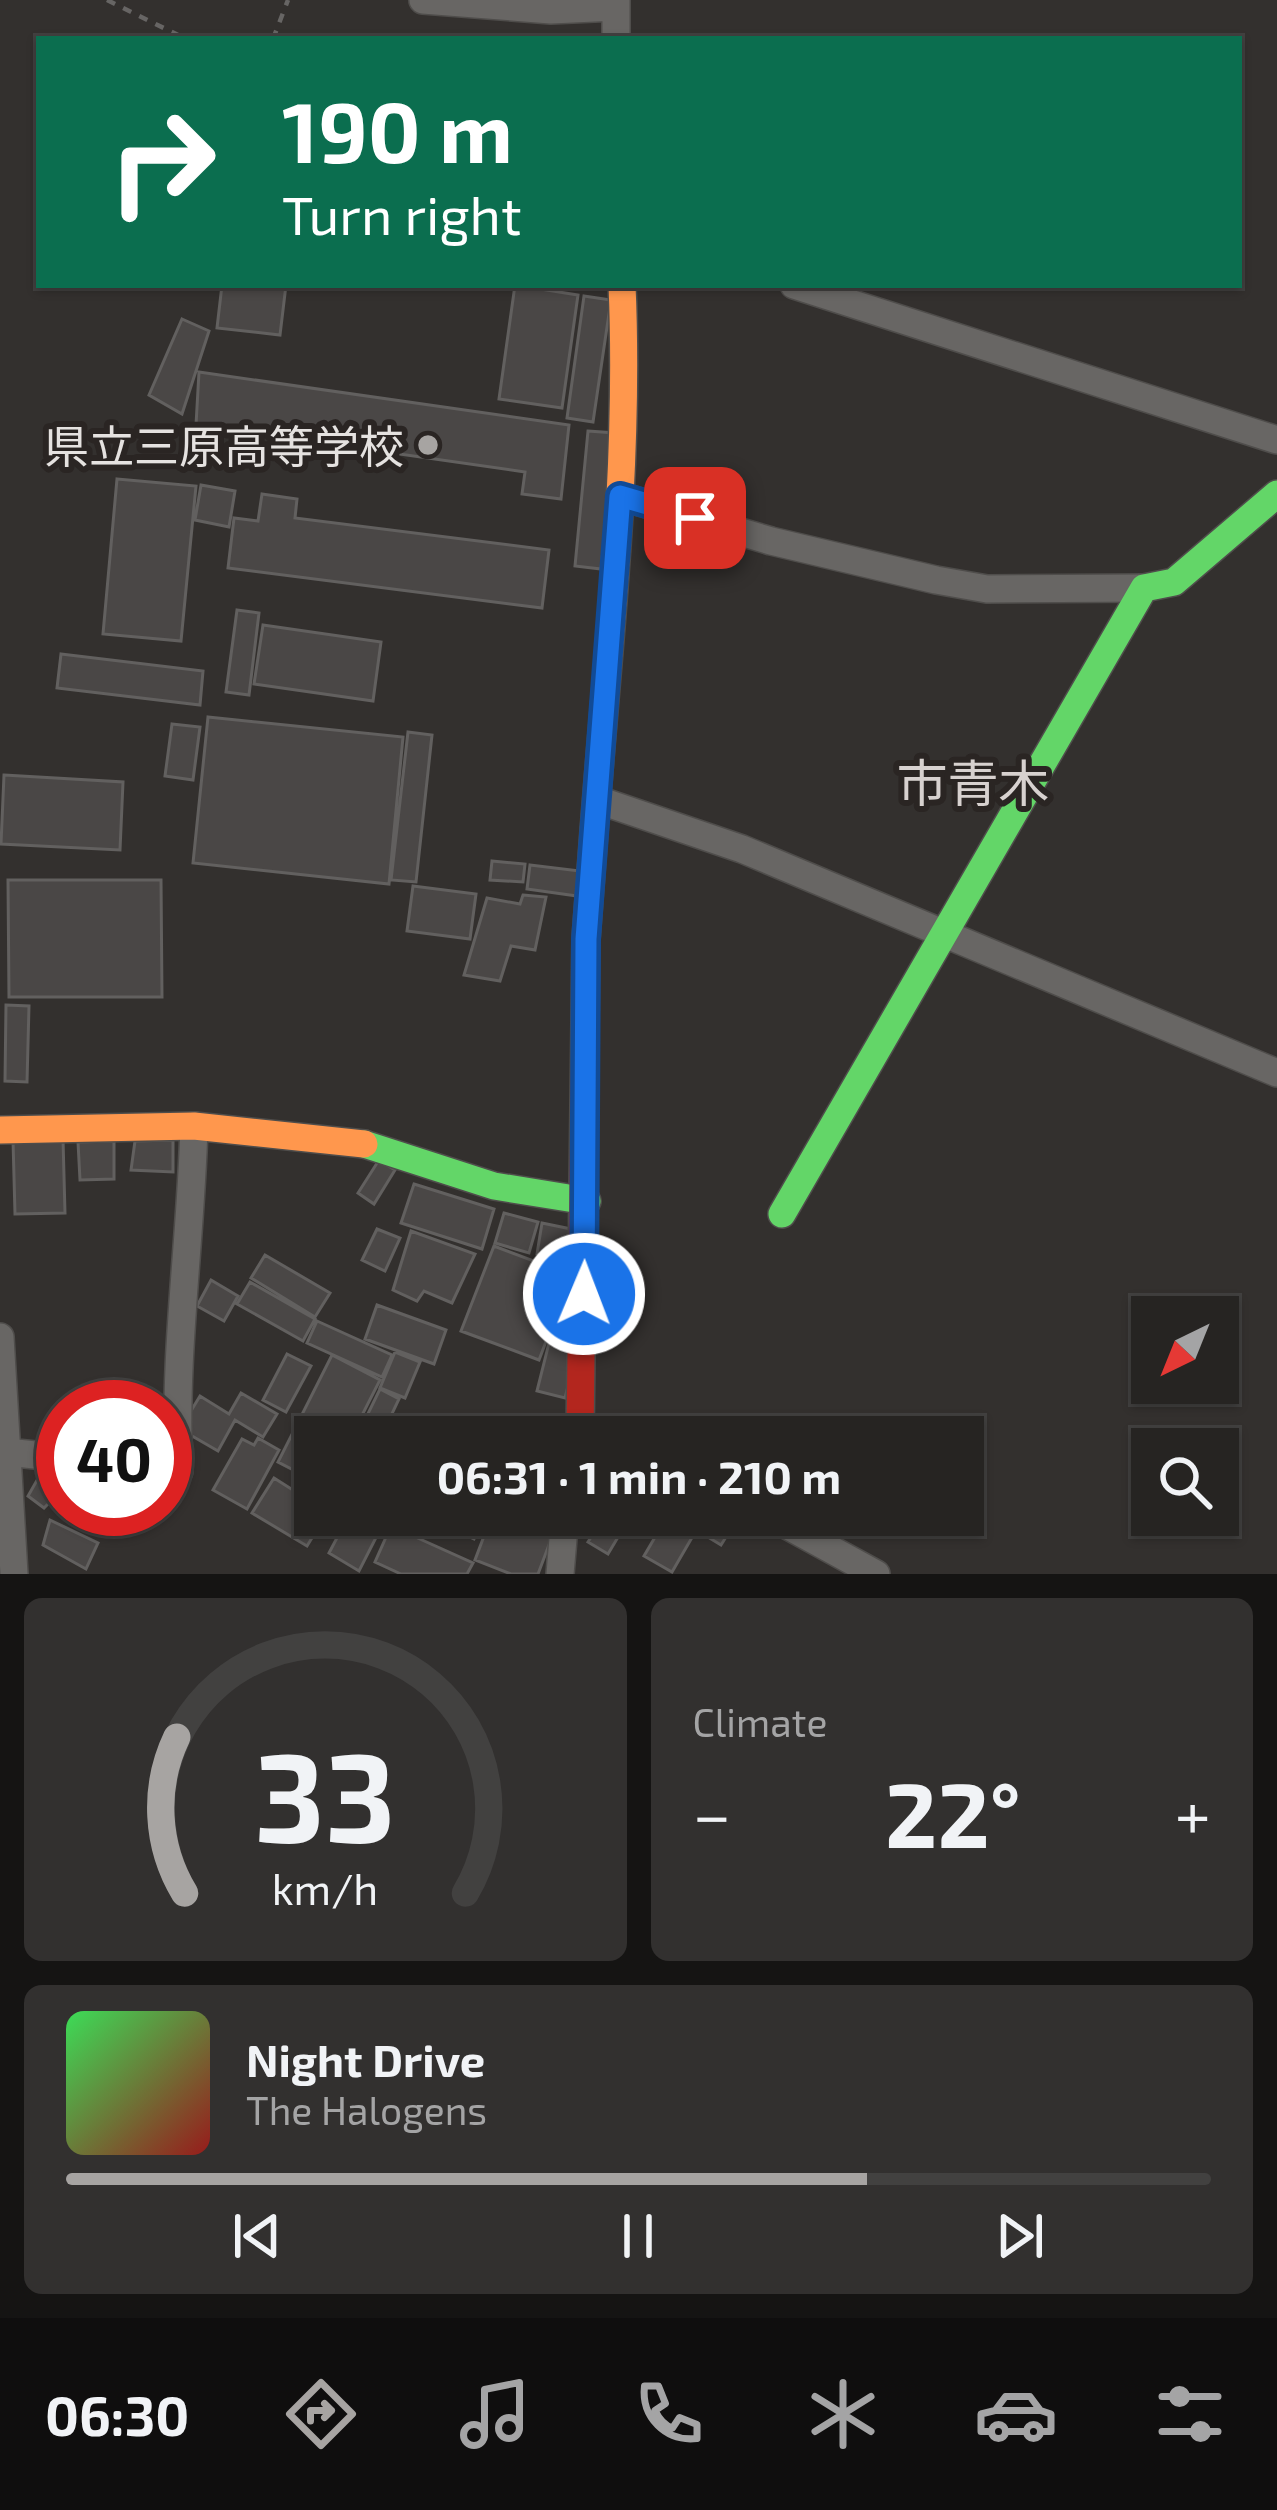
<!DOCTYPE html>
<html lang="en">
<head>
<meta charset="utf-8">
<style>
  body { margin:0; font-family:"Exo 2","Noto Sans JP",sans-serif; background:#32302f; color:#f1f3f6; height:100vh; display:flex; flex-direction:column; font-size:45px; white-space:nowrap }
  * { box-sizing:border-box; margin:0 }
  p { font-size:39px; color:#a4a4a5 }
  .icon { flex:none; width:66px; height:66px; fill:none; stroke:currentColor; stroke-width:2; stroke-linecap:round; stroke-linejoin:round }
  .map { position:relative; height:1574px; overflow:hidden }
  .panel { display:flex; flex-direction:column; gap:24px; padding:24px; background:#151413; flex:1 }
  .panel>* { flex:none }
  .hud { position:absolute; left:36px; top:36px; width:1206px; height:252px; border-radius:0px; box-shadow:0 3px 9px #0004,0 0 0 3px #424140; background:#0b6e4f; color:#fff; overflow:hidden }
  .needle { width:78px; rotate:223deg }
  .fabs { position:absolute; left:1131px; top:1296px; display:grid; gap:24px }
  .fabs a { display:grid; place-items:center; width:108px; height:108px; border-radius:0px; background:#262422; box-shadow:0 3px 9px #0004,0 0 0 3px #424140; font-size:60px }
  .speed { position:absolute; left:36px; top:1380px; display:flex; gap:24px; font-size:60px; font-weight:700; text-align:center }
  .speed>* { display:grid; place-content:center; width:156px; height:156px; border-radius:50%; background:#262422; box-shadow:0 3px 9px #0004,0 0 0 3px #424140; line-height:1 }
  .speed .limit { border:18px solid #d22; background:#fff; color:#111 }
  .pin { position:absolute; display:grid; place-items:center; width:102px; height:102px; color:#fff; margin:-51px; border-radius:24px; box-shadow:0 6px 18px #0006 }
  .me { position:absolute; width:132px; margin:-66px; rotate:1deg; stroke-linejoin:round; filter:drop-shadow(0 0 9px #0008) }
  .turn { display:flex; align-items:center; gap:42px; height:252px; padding:0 48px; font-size:54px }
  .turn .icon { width:156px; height:156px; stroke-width:2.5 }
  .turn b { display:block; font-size:84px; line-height:102px }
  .big { font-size:90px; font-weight:700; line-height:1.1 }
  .panel .card { flex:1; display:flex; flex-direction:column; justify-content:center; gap:18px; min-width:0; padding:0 42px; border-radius:18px; background:#32302f }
  .panel .dial { align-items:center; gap:0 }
  .dial svg { height:312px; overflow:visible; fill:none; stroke:#424140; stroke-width:7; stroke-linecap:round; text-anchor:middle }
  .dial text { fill:#f1f3f6; stroke:none }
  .song { display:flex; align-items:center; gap:36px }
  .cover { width:144px; height:144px; border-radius:18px; background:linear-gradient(135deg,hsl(130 70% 55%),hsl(0 70% 35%)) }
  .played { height:12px; border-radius:6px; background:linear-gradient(90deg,#a7a4a2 70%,#424140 70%) }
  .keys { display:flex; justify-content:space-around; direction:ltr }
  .heat { display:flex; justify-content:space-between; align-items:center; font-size:66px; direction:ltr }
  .panel .tiles { flex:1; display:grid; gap:24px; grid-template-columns:1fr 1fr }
  .card:last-child { grid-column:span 2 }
  .trip { position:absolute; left:294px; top:1416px; width:690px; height:120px; border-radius:0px; background:#262422; box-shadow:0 3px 9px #0004,0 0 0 3px #424140; font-weight:700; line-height:120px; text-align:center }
  .tab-bar { display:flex; height:192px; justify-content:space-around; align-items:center; background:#0f0e0e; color:#a4a4a5 }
  .tab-bar .icon { width:84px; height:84px }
  .tab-bar .current { color:#a7a4a2 }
  .tab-bar b { font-size:54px; color:#f1f3f6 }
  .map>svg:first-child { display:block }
  .building { fill:#4a4746; stroke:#62605f; stroke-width:3 }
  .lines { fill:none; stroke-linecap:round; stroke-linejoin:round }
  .street-casing { stroke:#4f4d4b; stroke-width:30 }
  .fast-casing { stroke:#4f4d4b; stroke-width:30 }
  .slow-casing { stroke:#4f4d4b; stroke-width:30 }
  .jam-casing { stroke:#4f4d4b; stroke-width:30 }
  .path { stroke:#676564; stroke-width:4.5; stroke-dasharray:9 9; stroke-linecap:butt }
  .street { stroke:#686664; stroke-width:27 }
  .fast { stroke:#63d668; stroke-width:27 }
  .slow { stroke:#ff974d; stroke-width:27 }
  .jam { stroke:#b3261e; stroke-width:27 }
  .route-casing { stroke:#114b97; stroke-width:30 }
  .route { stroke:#1a73e8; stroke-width:21 }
  .poi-dot { fill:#a7a4a2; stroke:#2a2523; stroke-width:4.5 }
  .labels { text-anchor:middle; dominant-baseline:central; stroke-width:12; stroke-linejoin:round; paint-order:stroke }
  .poi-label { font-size:45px; fill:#e5e2e0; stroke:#2a2523; text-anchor:end }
  .quarter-label { font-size:51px; fill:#d7d1cf; stroke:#2a2523 }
</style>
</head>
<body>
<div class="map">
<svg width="1277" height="1574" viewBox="0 0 1277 1574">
  <rect width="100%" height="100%" fill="#33302e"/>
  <path class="building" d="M 222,285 L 286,285 L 280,335 L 217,328 Z
    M 515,285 L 578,295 L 562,408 L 499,399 Z
    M 584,296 L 611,300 L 593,422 L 567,418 Z
    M 182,319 L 209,331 L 182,414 L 149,395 Z
    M 199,372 L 569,425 L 561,499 L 522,494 L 525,472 L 196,425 Z
    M 588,431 L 615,433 L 601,569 L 575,566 Z
    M 117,479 L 196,486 L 181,641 L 103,634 Z
    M 201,485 L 235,491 L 229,527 L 195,520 Z
    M 262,494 L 297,499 L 295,518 L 549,550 L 542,608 L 228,568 L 234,518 L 258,521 Z
    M 237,610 L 259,613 L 249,695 L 226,692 Z
    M 263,625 L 381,642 L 373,701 L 254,684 Z
    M 61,654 L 203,671 L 200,705 L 57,688 Z
    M 208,717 L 403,737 L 389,884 L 193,863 Z
    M 172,724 L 200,727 L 193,780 L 165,776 Z
    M 408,732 L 432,735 L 416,882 L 391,880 Z
    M 4,775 L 123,782 L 120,850 L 1,844 Z
    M 492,861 L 525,864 L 523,882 L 490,880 Z
    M 530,865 L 580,871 L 577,896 L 527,889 Z
    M 8,880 L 161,880 L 162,997 L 9,997 Z
    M 413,886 L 476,894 L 470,939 L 407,931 Z
    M 523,895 L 546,897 L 535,950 L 511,946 L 500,981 L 464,975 L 487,898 L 520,904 Z
    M 6,1005 L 29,1006 L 27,1082 L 5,1081 Z
    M 63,1139 L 65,1213 L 15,1214 L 13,1140 Z
    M 173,1140 L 173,1172 L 131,1170 L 135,1141 Z
    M 114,1141 L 114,1179 L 80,1180 L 78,1142 Z
    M 379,1160 L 395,1170 L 374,1204 L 358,1193 Z
    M 414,1184 L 494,1209 L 482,1249 L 401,1223 Z
    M 504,1213 L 538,1222 L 529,1253 L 495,1243 Z
    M 542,1223 L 571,1229 L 565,1259 L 537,1254 Z
    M 377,1229 L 400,1238 L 385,1271 L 362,1260 Z
    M 411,1231 L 475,1254 L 452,1303 L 424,1291 L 417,1301 L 393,1290 Z
    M 494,1246 L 571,1275 L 539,1360 L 461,1331 Z
    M 265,1255 L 330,1293 L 315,1317 L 251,1278 Z
    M 211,1280 L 238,1296 L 224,1321 L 197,1306 Z
    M 250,1282 L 315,1319 L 303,1341 L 237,1304 Z
    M 377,1305 L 446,1330 L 434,1364 L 365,1339 Z
    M 317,1321 L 392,1355 L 382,1377 L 307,1343 Z
    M 551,1335 L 579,1342 L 565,1398 L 537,1391 Z
    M 395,1352 L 420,1362 L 405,1398 L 380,1388 Z
    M 287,1354 L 311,1366 L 286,1412 L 263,1400 Z
    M 332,1355 L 380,1380 L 351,1437 L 315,1437 L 315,1481 L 278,1462 Z
    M 380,1389 L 399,1399 L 381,1437 L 369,1437 L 359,1432 Z
    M 241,1393 L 277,1414 L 263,1437 L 235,1420 L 218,1451 L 180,1429 L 200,1396 L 229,1414 Z
    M 258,1438 L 279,1450 L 247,1509 L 213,1490 L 242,1439 L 254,1445 Z
    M 48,1461 L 63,1466 L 63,1505 L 53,1499 L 44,1508 L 28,1496 Z
    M 274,1478 L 315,1504 L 315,1515 L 326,1515 L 307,1546 L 252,1513 Z
    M 69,1509 L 104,1509 L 95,1524 Z
    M 349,1515 L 386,1518 L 359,1571 L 329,1553 Z
    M 412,1515 L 445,1515 L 436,1534 L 408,1522 Z
    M 449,1515 L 485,1515 L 474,1539 L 445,1525 Z
    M 492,1515 L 543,1515 L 558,1521 L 538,1574 L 511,1574 L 475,1560 Z
    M 605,1515 L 627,1522 L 608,1554 L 588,1542 Z
    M 668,1515 L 689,1515 L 701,1522 L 672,1572 L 644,1556 Z
    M 708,1515 L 733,1526 L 721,1545 L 698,1531 Z
    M 50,1520 L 98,1543 L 86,1569 L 43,1545 Z
    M 391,1526 L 473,1563 L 467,1574 L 401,1574 L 375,1562 Z"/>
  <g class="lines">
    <defs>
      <path id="street" d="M 423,0 L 551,10 L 616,7
        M 616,0 L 616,39
        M 794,285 L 1277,440
        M 620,496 L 771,541 L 936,580 L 987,589 L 1144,588
        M 598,800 L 742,849 L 1277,1073
        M 0,1337 L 14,1574
        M 7,1452 L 63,1458
        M 165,1470 L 179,1471 C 173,1356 191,1241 194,1126
        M 768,1515 L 876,1574
        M 560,1574 L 565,1515"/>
      <path id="fast" d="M 364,1144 L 494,1186 L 587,1201
        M 782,1214 L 1144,588 L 1174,582 L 1277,494"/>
      <path id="slow" d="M 594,831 C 608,649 630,467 622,285
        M 0,1130 L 194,1126 L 364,1144"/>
      <path id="jam" d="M 580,1437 L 586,939 L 594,831"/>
    </defs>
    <use href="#street" class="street-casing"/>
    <use href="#fast" class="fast-casing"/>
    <use href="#slow" class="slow-casing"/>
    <use href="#jam" class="jam-casing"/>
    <path class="path" d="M 107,0 L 186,39
      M 273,39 L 288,0"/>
    <use href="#street" class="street"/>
    <use href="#fast" class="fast"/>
    <use href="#slow" class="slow"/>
    <use href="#jam" class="jam"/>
  </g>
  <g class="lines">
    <defs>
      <path id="route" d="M 584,1294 L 586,939 L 620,496 L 695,518"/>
    </defs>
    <use href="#route" class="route-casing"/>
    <use href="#route" class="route"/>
  </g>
  <circle class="poi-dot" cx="428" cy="445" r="12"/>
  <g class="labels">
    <g class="poi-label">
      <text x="404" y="445">県立三原高等学校</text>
    </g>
    <g class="quarter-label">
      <text x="973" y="781">市青木</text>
    </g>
  </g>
</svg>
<div class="fabs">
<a><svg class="needle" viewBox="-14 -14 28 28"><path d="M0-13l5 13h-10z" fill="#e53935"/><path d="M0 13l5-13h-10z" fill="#a4a4a5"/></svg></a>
<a><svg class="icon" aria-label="search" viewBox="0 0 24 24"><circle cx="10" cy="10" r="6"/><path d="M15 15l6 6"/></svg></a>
</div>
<div class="speed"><div class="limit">40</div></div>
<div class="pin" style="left:695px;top:518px;background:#d93025"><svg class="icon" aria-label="arrive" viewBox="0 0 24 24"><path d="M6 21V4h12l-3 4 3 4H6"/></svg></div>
<svg class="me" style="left:584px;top:1294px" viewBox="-20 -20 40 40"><circle r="17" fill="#1a73e8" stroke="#fff" stroke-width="3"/><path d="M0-11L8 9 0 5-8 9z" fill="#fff"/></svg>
<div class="trip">06:31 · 1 min · 210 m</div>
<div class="hud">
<div class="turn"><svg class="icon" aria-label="right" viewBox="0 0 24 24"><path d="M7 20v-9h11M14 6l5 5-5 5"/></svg><div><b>190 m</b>Turn right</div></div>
</div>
</div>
<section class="panel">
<div class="tiles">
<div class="card dial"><svg viewBox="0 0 100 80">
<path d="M14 69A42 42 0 1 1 86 69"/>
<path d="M14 69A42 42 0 0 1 12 29" stroke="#a7a4a2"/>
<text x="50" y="56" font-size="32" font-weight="700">33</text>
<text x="50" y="72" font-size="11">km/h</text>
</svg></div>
<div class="card"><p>Climate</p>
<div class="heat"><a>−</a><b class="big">22°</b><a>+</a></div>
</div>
<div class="card">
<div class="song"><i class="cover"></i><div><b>Night Drive</b><p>The Halogens</p></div></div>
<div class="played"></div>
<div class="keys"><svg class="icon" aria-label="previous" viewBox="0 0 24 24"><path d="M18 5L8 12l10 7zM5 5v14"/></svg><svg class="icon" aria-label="pause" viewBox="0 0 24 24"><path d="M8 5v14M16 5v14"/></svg><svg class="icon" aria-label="next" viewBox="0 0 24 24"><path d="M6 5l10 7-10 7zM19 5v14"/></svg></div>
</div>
</div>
</section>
<nav class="tab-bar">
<b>06:30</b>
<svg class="icon current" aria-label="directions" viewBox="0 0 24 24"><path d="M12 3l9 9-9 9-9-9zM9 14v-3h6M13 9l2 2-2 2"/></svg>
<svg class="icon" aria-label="music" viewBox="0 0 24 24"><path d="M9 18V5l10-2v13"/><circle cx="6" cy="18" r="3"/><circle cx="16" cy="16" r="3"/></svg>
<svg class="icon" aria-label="phone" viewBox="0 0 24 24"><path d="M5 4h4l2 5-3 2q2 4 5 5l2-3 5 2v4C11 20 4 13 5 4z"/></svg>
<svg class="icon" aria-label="climate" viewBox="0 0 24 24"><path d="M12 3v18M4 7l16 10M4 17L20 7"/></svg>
<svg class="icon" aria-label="car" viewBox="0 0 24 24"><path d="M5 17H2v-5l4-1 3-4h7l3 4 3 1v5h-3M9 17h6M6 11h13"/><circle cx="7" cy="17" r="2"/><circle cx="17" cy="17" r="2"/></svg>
<svg class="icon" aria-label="filters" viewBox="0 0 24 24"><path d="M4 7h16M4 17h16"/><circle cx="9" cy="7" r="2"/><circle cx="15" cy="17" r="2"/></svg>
</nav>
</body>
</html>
